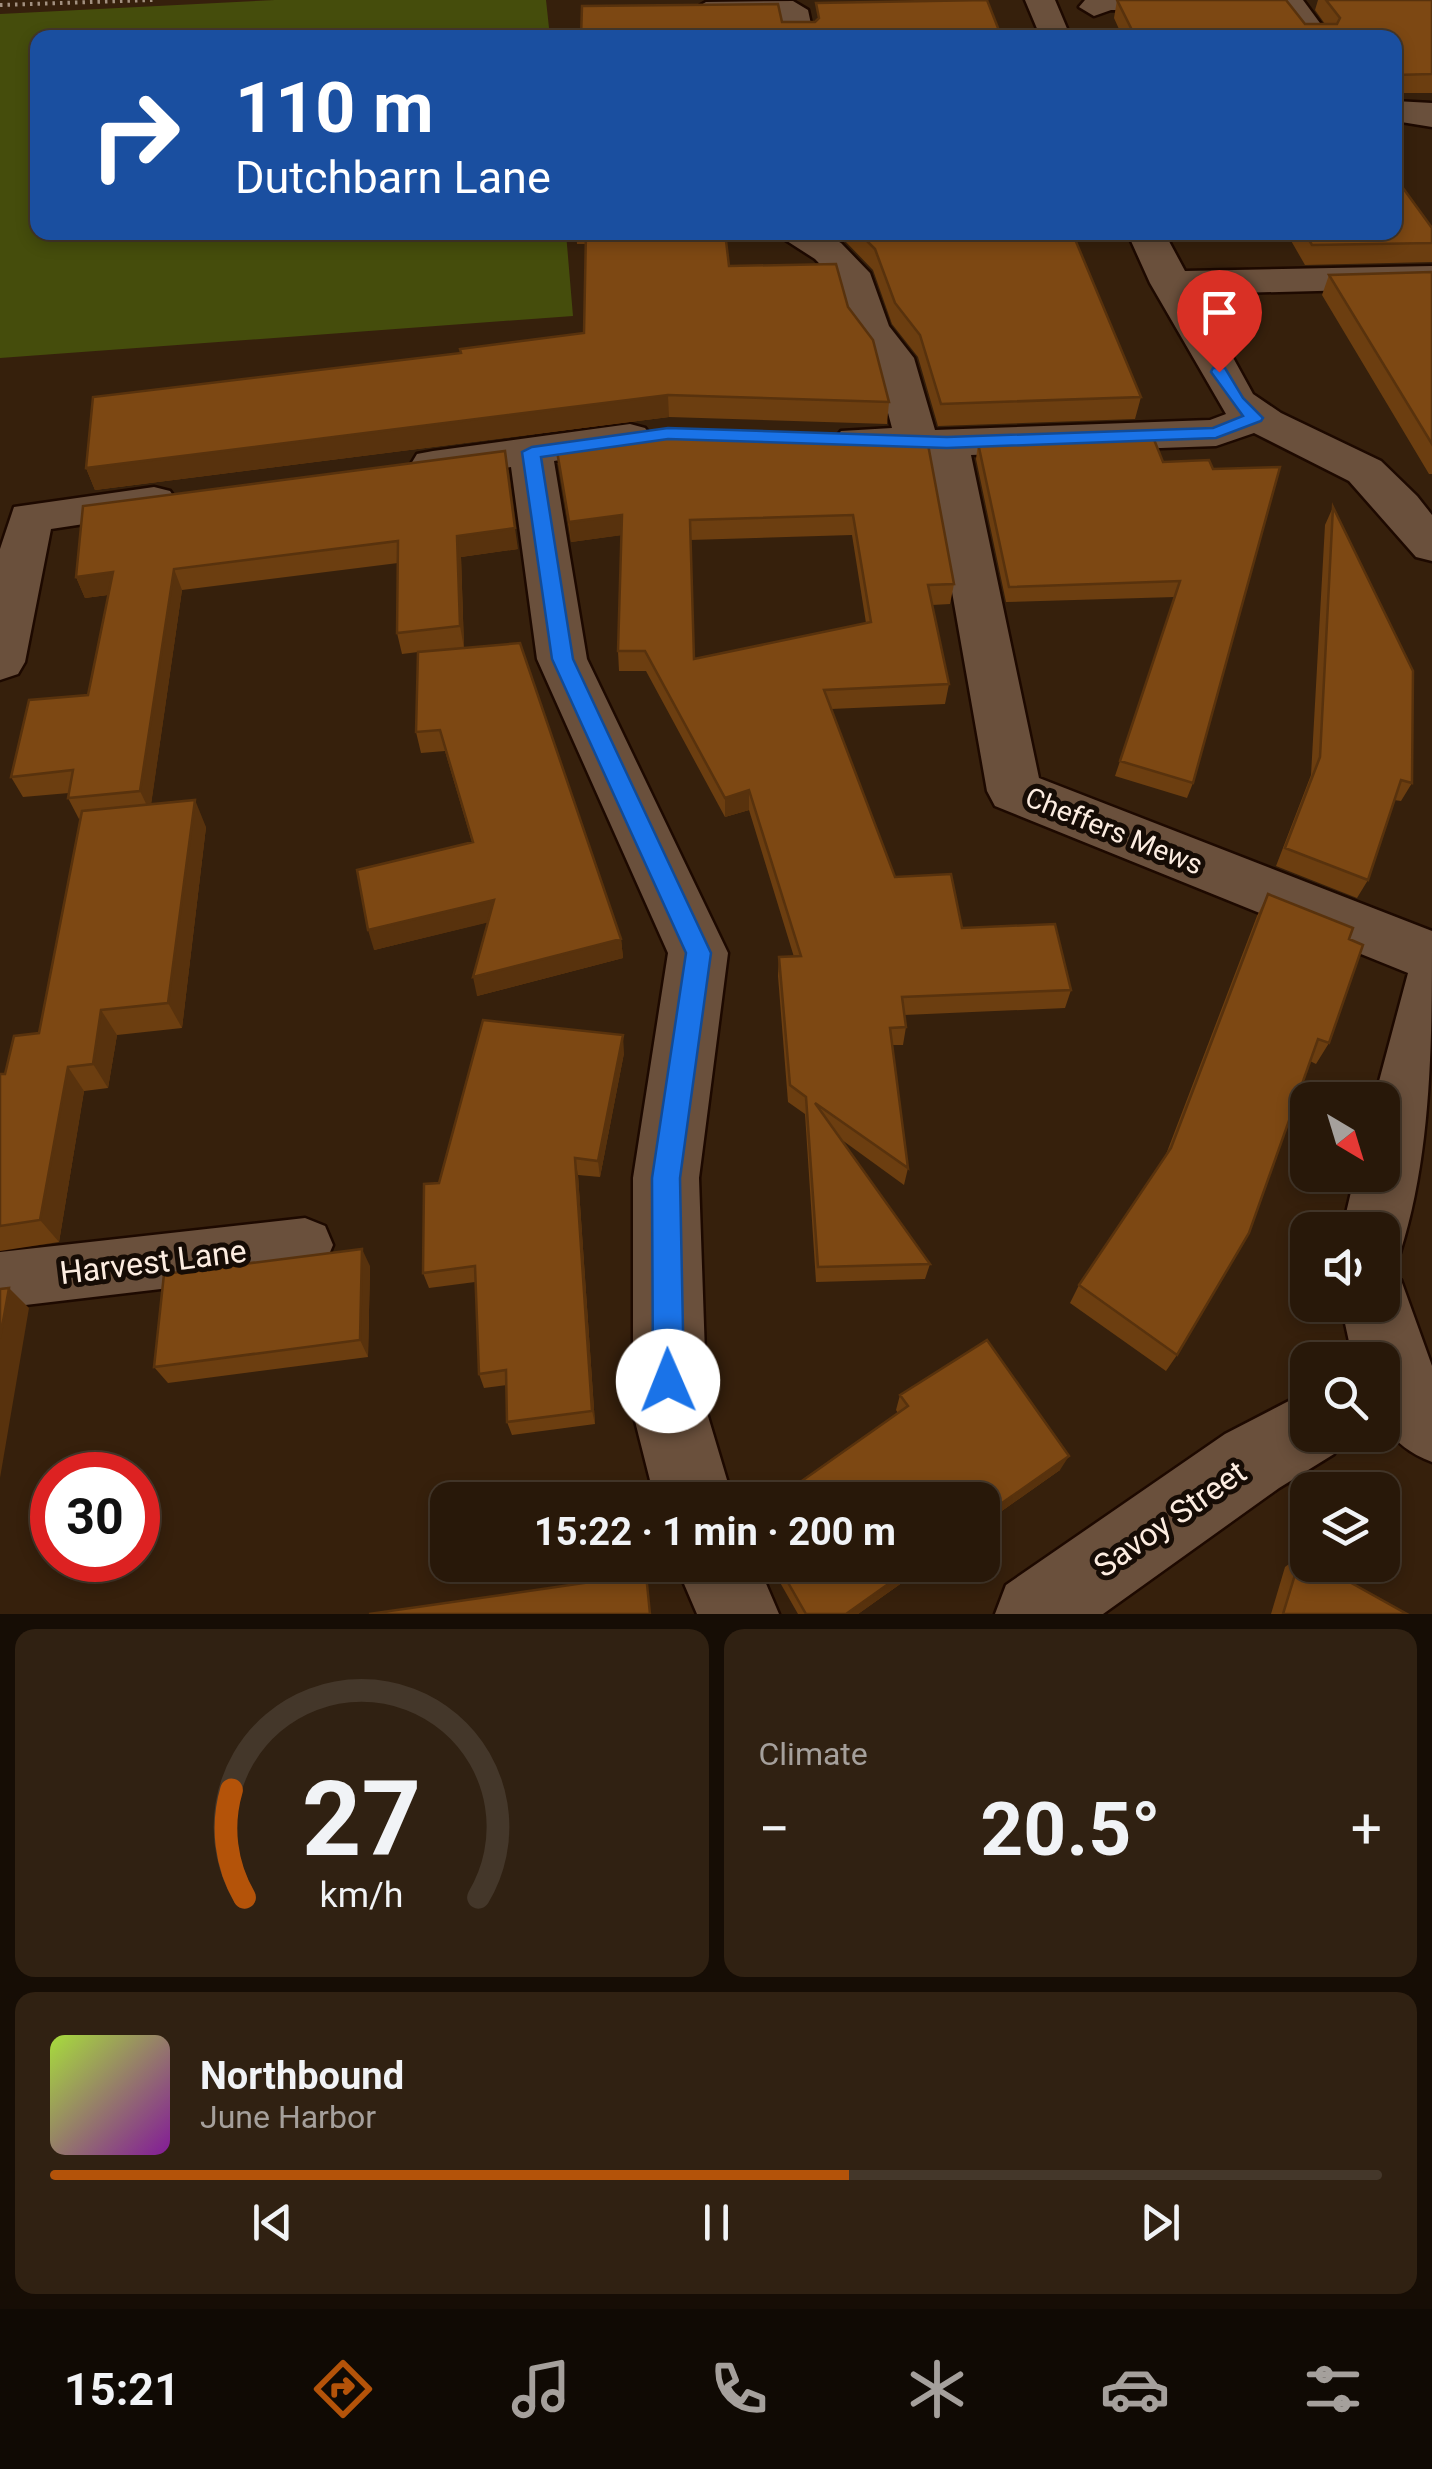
<!DOCTYPE html>
<html lang="en">
<head>
<meta charset="utf-8">
<style>
  body { margin:0; font-family:Roboto,sans-serif; background:#302112; color:#f1f3f6; height:100vh; display:flex; flex-direction:column; font-size:38px; white-space:nowrap }
  * { box-sizing:border-box; margin:0 }
  p { font-size:32px; color:#a5a09c }
  .icon { flex:none; width:55px; height:55px; fill:none; stroke:currentColor; stroke-width:2; stroke-linecap:round; stroke-linejoin:round }
  .map { position:relative; height:1614px; overflow:hidden }
  .drawer { display:flex; flex-direction:column; gap:15px; padding:15px; background:#160d05; flex:1 }
  .drawer>* { flex:none }
  .guide { position:absolute; left:30px; top:30px; width:1372px; height:210px; border-radius:20px; box-shadow:0 5px 15px #0003,0 0 0 2px #44372a; background:#1a4fa0; color:#fff; overflow:hidden }
  .needle { width:65px; rotate:142deg }
  .controls { position:absolute; left:1290px; top:1082px; display:grid; gap:20px }
  .controls a { display:grid; place-items:center; width:110px; height:110px; border-radius:20px; background:#281809; box-shadow:0 5px 15px #0003,0 0 0 2px #44372a; font-size:50px }
  .speed { position:absolute; left:30px; top:1452px; display:flex; gap:20px; font-size:50px; font-weight:700; text-align:center }
  .speed>* { display:grid; place-content:center; width:130px; height:130px; border-radius:50%; background:#281809; box-shadow:0 5px 15px #0003,0 0 0 2px #44372a; line-height:1 }
  .speed .limit { border:15px solid #d22; background:#fff; color:#111 }
  .pin { position:absolute; display:grid; place-items:center; width:85px; height:85px; color:#fff; margin:-102px -42px; border-radius:50% 50% 50% 0; rotate:-45deg; box-shadow:0 0 10px #0007 }
  .pin .icon { rotate:45deg }
  .me { position:absolute; width:110px; margin:-55px; rotate:359deg; stroke-linejoin:round; filter:drop-shadow(0 0 8px #0008) }
  .turn { display:flex; align-items:center; gap:35px; height:210px; padding:0 40px; font-size:45px }
  .turn .icon { width:130px; height:130px; stroke-width:2.5 }
  .turn b { display:block; font-size:70px; line-height:85px }
  .big { font-size:75px; font-weight:700; line-height:1.1 }
  .drawer .tile { flex:1; display:flex; flex-direction:column; justify-content:center; gap:15px; min-width:0; padding:0 35px; border-radius:20px; background:#302112 }
  .drawer .dial { align-items:center; gap:0 }
  .dial svg { height:260px; overflow:visible; fill:none; stroke:#44372a; stroke-width:7; stroke-linecap:round; text-anchor:middle }
  .dial text { fill:#f1f3f6; stroke:none }
  .song { display:flex; align-items:center; gap:30px }
  .cover { width:120px; height:120px; border-radius:15px; background:linear-gradient(135deg,hsl(80 70% 55%),hsl(290 70% 35%)) }
  .played { height:10px; border-radius:5px; background:linear-gradient(90deg,#b45309 60%,#44372a 60%) }
  .keys { display:flex; justify-content:space-around; direction:ltr }
  .heat { display:flex; justify-content:space-between; align-items:center; font-size:55px; direction:ltr }
  .drawer .tiles { flex:1; display:grid; gap:15px; grid-template-columns:1fr 1fr }
  .tile:last-child { grid-column:span 2 }
  .trip { position:absolute; left:430px; top:1482px; width:570px; height:100px; border-radius:20px; background:#281809; box-shadow:0 5px 15px #0003,0 0 0 2px #44372a; font-weight:700; line-height:100px; text-align:center }
  .menu { display:flex; height:160px; justify-content:space-around; align-items:center; background:#100a04; color:#a5a09c }
  .menu .icon { width:70px; height:70px }
  .menu .on { color:#b45309 }
  .menu b { font-size:45px; color:#f1f3f6 }
  .map>svg:first-child { display:block }
  .green { fill:#454d0c }
  .lines { fill:none; stroke-linecap:round; stroke-linejoin:round }
  .lane-casing { stroke:#1d0900; stroke-width:5 }
  .street-casing { stroke:#1d0900; stroke-width:5 }
  .path { stroke:#a29080; stroke-width:4; stroke-dasharray:2.5 5; stroke-linecap:butt }
  .lane { fill:#6a503c; fill-rule:evenodd }
  .street { fill:#6a503c; fill-rule:evenodd }
  .wall { fill:#6c3e10; fill-rule:evenodd }
  .shaded-wall { fill:#58320d }
  .building { fill:#7d4813; stroke:#58320d; stroke-width:2.5; fill-rule:evenodd }
  .route { fill:#1a73e8; stroke:#114b97; stroke-width:2.5 }
  .labels { text-anchor:middle; dominant-baseline:central; stroke-width:10; stroke-linejoin:round; paint-order:stroke }
  .street-label { font-size:28px; fill:#fcece0; stroke:#160c05 }
  .near-street-label { font-size:32px; fill:#fcece0; stroke:#160c05 }
</style>
</head>
<body>
<div class="map">
<svg width="1432" height="1614" viewBox="0 0 1432 1614">
  <rect width="100%" height="100%" fill="#36200c"/>
  <path class="green" d="M 275,0 L 546,0 L 550,37 L 38,38 L 38,232 L 566,233 L 573,316 L 0,358 L 0,14 Z"/>
  <g class="lines">
    <defs>
      <path id="lane" d="M 305,1218 L 325,1226 L 333,1245 L 325,1264 L 305,1272 L 0,1308 L 0,1252 Z"/>
      <path id="street" d="M 1025,0 L 1055,0 L 1071,38 L 1041,38 Z
        M 1085,0 L 1303,0 L 1331,38 L 1300,38 L 1281,11 L 1111,10 L 1094,16 L 1079,7 Z
        M 793,1 L 808,10 L 814,38 L 784,38 L 780,19 L 706,20 L 691,11 L 706,2 Z
        M 1395,101 L 1432,103 L 1432,127 L 1395,121 Z
        M 773,232 L 820,232 L 841,243 L 870,273 L 889,326 L 914,358 L 935,430 L 1210,420 L 1226,414 L 1150,283 L 1127,232 L 1164,232 L 1185,271 L 1432,266 L 1432,288 L 1198,294 L 1253,394 L 1281,413 L 1381,461 L 1417,496 L 1432,515 L 1432,561 L 1416,557 L 1349,481 L 1254,433 L 1216,446 L 971,455 L 1039,778 L 1432,931 C 1432,1038 1432,1153 1400,1253 L 1382,1260 L 1382,1230 L 1342,1230 L 1355,1175 L 1382,1175 L 1382,1100 L 1374,1100 L 1408,973 L 995,806 L 987,791 L 928,455 L 841,449 L 834,440 L 841,431 L 892,428 L 874,360 L 850,328 L 839,284 L 815,259 Z
        M 630,424 L 645,428 L 652,437 L 645,446 L 554,461 L 587,659 L 728,953 L 699,1178 L 707,1413 L 733,1500 L 655,1500 L 633,1413 L 633,1178 L 668,953 L 537,659 L 511,467 L 433,477 L 417,474 L 411,464 L 417,454 L 433,451 Z
        M 154,487 L 170,491 L 177,501 L 170,511 L 51,529 L 25,662 L 18,674 L 0,680 L 0,549 L 14,507 Z
        M 1382,1273 L 1401,1280 L 1432,1366 L 1432,1462 C 1377,1440 1382,1413 1382,1360 L 1353,1360 L 1341,1305 L 1382,1305 Z
        M 1308,1391 L 1308,1435 L 1343,1435 L 1334,1454 L 1279,1488 L 1103,1614 L 995,1614 L 1006,1585 L 1225,1434 Z
        M 676,1565 L 758,1565 L 779,1614 L 697,1614 Z"/>
    </defs>
    <use href="#lane" class="lane-casing"/>
    <use href="#street" class="street-casing"/>
    <path class="path" d="M 0,5 L 153,0"/>
    <use href="#lane" class="lane"/>
    <use href="#street" class="street"/>
  </g>
  <path class="wall" d="M 1117,0 L 1305,24 L 1325,24 L 1315,10 L 1318,0 L 1432,0 L 1432,93 L 1395,93 L 1395,38 L 1123,38 L 1114,18 Z
    M 1432,228 L 1432,262 L 1305,265 L 1286,232 L 1395,232 Z
    M 576,232 L 725,232 L 729,266 L 848,307 L 889,402 L 887,424 L 669,417 L 95,490 L 86,468 L 461,353 L 584,333 L 586,244 L 577,244 Z
    M 843,232 L 1072,232 L 1141,397 L 1135,419 L 938,426 L 918,357 L 892,324 L 873,270 L 845,241 Z
    M 1432,272 L 1432,474 L 1429,474 L 1322,295 L 1329,275 Z
    M 927,439 L 954,584 L 950,604 L 932,605 L 949,684 L 945,704 L 831,709 L 895,877 L 962,928 L 1071,990 L 1065,1008 L 904,1015 L 906,1027 L 903,1045 L 892,1045 L 908,1168 L 904,1185 L 842,1140 L 930,1264 L 925,1279 L 816,1282 L 805,1114 L 788,1102 L 778,976 L 779,957 L 794,957 L 749,810 L 725,817 L 646,671 L 619,671 L 618,651 L 621,535 L 571,542 L 556,445 ZM 852,535 L 866,623 L 694,659 L 690,540 Z
    M 978,443 L 1163,462 L 1209,460 L 1193,783 L 1187,798 L 1115,776 L 1175,597 L 1006,602 L 976,459 Z
    M 83,506 L 518,549 L 461,557 L 464,648 L 621,939 L 623,958 L 477,996 L 488,922 L 374,950 L 472,842 L 445,751 L 421,753 L 416,732 L 418,652 L 402,654 L 397,633 L 398,563 L 182,590 L 151,804 L 206,827 L 182,1028 L 117,1035 L 108,1088 L 84,1091 L 59,1242 L 0,1251 L 0,1074 L 5,1074 L 39,1033 L 81,818 L 79,819 L 68,798 L 69,793 L 23,797 L 11,777 L 88,695 L 108,595 L 85,598 L 76,577 Z
    M 1333,507 L 1412,783 L 1401,801 L 1394,800 L 1368,880 L 1357,898 L 1276,866 L 1311,775 L 1325,525 Z
    M 1268,894 L 1349,939 L 1329,1043 L 1316,1064 L 1310,1061 L 1177,1355 L 1166,1371 L 1070,1303 L 1079,1285 L 1165,1157 L 1257,916 Z
    M 624,1053 L 600,1177 L 578,1175 L 595,1424 L 512,1435 L 507,1422 L 507,1385 L 484,1388 L 479,1374 L 475,1282 L 429,1288 L 423,1273 L 439,1183 Z
    M 370,1266 L 368,1357 L 168,1383 L 154,1367 Z
    M 900,1395 L 1060,1470 L 982,1525 L 982,1500 L 795,1500 L 796,1485 L 898,1413 L 896,1410 Z
    M 1301,1555 L 1407,1614 L 1271,1614 L 1285,1567 Z
    M 770,1565 L 927,1565 L 858,1614 L 798,1614 Z"/>
  <path class="shaded-wall" d="M 668,395 L 669,417 L 95,490 L 86,468 Z
    M 622,515 L 623,535 L 571,542 L 569,522 Z
    M 515,528 L 518,549 L 461,557 L 464,648 L 460,626 L 457,536 Z
    M 174,569 L 182,590 L 150,812 L 140,791 Z
    M 113,572 L 122,593 L 85,598 L 76,577 Z
    M 749,790 L 749,810 L 725,817 L 725,798 Z
    M 195,800 L 206,827 L 182,1028 L 168,1003 Z
    M 494,900 L 498,920 L 374,950 L 368,930 Z
    M 621,939 L 623,958 L 477,996 L 473,977 Z
    M 101,1010 L 117,1035 L 108,1088 L 93,1064 Z
    M 623,1035 L 624,1053 L 600,1177 L 598,1161 Z
    M 68,1067 L 84,1091 L 59,1242 L 40,1220 Z
    M 575,1158 L 578,1175 L 595,1424 L 592,1411 Z
    M 362,1249 L 370,1266 L 368,1357 L 360,1340 Z
    M 9,1288 L 29,1308 L 0,1478 L 0,1338 Z
    M 1069,1456 L 1060,1470 L 982,1525 L 982,1517 Z
    M 915,1565 L 927,1565 L 858,1614 L 846,1614 Z"/>
  <path class="building" d="M 987,0 L 1002,38 L 581,38 L 582,6 L 778,4 L 782,22 L 815,22 L 819,18 L 816,3 Z
    M 1117,0 L 1286,0 L 1305,24 L 1337,24 L 1340,18 L 1326,0 L 1432,0 L 1432,74 L 1395,75 L 1395,38 L 1136,38 Z
    M 1395,177 L 1432,228 L 1432,243 L 1312,245 L 1304,232 L 1395,232 Z
    M 586,232 L 725,232 L 729,266 L 836,264 L 848,307 L 873,340 L 889,402 L 668,395 L 86,468 L 93,397 L 461,353 L 460,349 L 584,333 Z
    M 858,232 L 1072,232 L 1141,397 L 941,404 L 920,335 L 895,303 L 875,249 Z
    M 1432,272 L 1432,444 L 1329,275 Z
    M 669,431 L 927,439 L 954,584 L 928,585 L 949,684 L 824,690 L 895,877 L 951,874 L 962,928 L 1055,924 L 1071,990 L 902,997 L 906,1027 L 890,1028 L 908,1168 L 815,1103 L 930,1264 L 818,1267 L 806,1097 L 790,1085 L 779,957 L 801,956 L 749,790 L 725,798 L 645,651 L 618,651 L 622,515 L 569,522 L 556,445 ZM 853,515 L 871,622 L 694,659 L 690,520 Z
    M 1153,437 L 1163,462 L 1209,460 L 1213,469 L 1280,467 L 1193,783 L 1120,761 L 1180,581 L 1009,587 L 978,443 Z
    M 505,451 L 515,528 L 457,536 L 460,626 L 397,633 L 398,541 L 174,569 L 140,791 L 68,798 L 73,770 L 11,777 L 29,700 L 88,695 L 113,572 L 76,577 L 83,506 Z
    M 1333,507 L 1413,671 L 1412,783 L 1401,780 L 1368,880 L 1285,848 L 1320,757 Z
    M 520,643 L 621,939 L 473,977 L 494,900 L 368,930 L 357,870 L 473,842 L 440,730 L 416,732 L 418,652 Z
    M 195,800 L 168,1003 L 101,1010 L 93,1064 L 68,1067 L 40,1220 L 0,1226 L 0,1074 L 5,1074 L 14,1036 L 39,1033 L 82,811 Z
    M 1268,894 L 1353,928 L 1349,939 L 1363,945 L 1329,1043 L 1318,1039 L 1249,1233 L 1177,1355 L 1079,1285 L 1171,1148 Z
    M 483,1020 L 623,1035 L 598,1161 L 575,1158 L 592,1411 L 507,1422 L 506,1370 L 479,1374 L 475,1266 L 423,1273 L 424,1184 L 439,1183 Z
    M 362,1249 L 360,1340 L 154,1367 L 164,1274 Z
    M 9,1288 L 0,1338 L 0,1289 Z
    M 987,1340 L 1069,1456 L 982,1517 L 982,1500 L 806,1500 L 796,1485 L 908,1406 L 900,1395 Z
    M 1301,1555 L 1308,1559 L 1308,1565 L 1319,1565 L 1407,1614 L 1283,1614 Z
    M 778,1565 L 915,1565 L 846,1614 L 806,1614 Z
    M 646,1574 L 650,1614 L 369,1614 Z"/>
  <path class="route" d="M 1213,368 L 1225,368 L 1243,398 L 1263,418 L 1261,421 L 1216,438 L 947,448 L 668,439 L 541,457 L 573,659 L 711,953 L 680,1178 L 684,1381 L 679,1391 L 668,1396 L 658,1391 L 653,1381 L 652,1178 L 686,953 L 552,659 L 522,452 L 532,447 L 668,428 L 947,437 L 1213,428 L 1243,416 L 1211,372 Z"/>
  <g class="labels">
    <g class="street-label">
      <text transform="translate(1114 831) rotate(22)">Cheffers Mews</text>
    </g>
    <g class="near-street-label">
      <text transform="translate(153 1262) rotate(-7)">Harvest Lane</text>
      <text transform="translate(1170 1519) rotate(-35)">Savoy Street</text>
    </g>
  </g>
</svg>
<div class="controls">
<a><svg class="needle" viewBox="-14 -14 28 28"><path d="M0-13l5 13h-10z" fill="#e53935"/><path d="M0 13l5-13h-10z" fill="#a5a09c"/></svg></a>
<a><svg class="icon" aria-label="sound" viewBox="0 0 24 24"><path d="M4 9h4l5-4v14l-5-4H4zM17 9q2 3 0 6"/></svg></a>
<a><svg class="icon" aria-label="search" viewBox="0 0 24 24"><circle cx="10" cy="10" r="6"/><path d="M15 15l6 6"/></svg></a>
<a><svg class="icon" aria-label="layers" viewBox="0 0 24 24"><path d="M12 4l9 5-9 5-9-5zM3 14l9 5 9-5"/></svg></a>
</div>
<div class="speed"><div class="limit">30</div></div>
<div class="pin" style="left:1219px;top:372px;background:#d93025"><svg class="icon" aria-label="arrive" viewBox="0 0 24 24"><path d="M6 21V4h12l-3 4 3 4H6"/></svg></div>
<svg class="me" style="left:668px;top:1381px" viewBox="-20 -20 40 40"><circle r="19" fill="#fff"/><path d="M0-13L10 11 0 6-10 11z" fill="#1a73e8"/></svg>
<div class="trip">15:22 · 1 min · 200 m</div>
<div class="guide">
<div class="turn"><svg class="icon" aria-label="right" viewBox="0 0 24 24"><path d="M7 20v-9h11M14 6l5 5-5 5"/></svg><div><b>110 m</b>Dutchbarn Lane</div></div>
</div>
</div>
<section class="drawer">
<div class="tiles">
<div class="tile dial"><svg viewBox="0 0 100 80">
<path d="M14 69A42 42 0 1 1 86 69"/>
<path d="M14 69A42 42 0 0 1 10 36" stroke="#b45309"/>
<text x="50" y="56" font-size="32" font-weight="700">27</text>
<text x="50" y="72" font-size="11">km/h</text>
</svg></div>
<div class="tile"><p>Climate</p>
<div class="heat"><a>−</a><b class="big">20.5°</b><a>+</a></div>
</div>
<div class="tile">
<div class="song"><i class="cover"></i><div><b>Northbound</b><p>June Harbor</p></div></div>
<div class="played"></div>
<div class="keys"><svg class="icon" aria-label="previous" viewBox="0 0 24 24"><path d="M18 5L8 12l10 7zM5 5v14"/></svg><svg class="icon" aria-label="pause" viewBox="0 0 24 24"><path d="M8 5v14M16 5v14"/></svg><svg class="icon" aria-label="next" viewBox="0 0 24 24"><path d="M6 5l10 7-10 7zM19 5v14"/></svg></div>
</div>
</div>
</section>
<nav class="menu">
<b>15:21</b>
<svg class="icon on" aria-label="directions" viewBox="0 0 24 24"><path d="M12 3l9 9-9 9-9-9zM9 14v-3h6M13 9l2 2-2 2"/></svg>
<svg class="icon" aria-label="music" viewBox="0 0 24 24"><path d="M9 18V5l10-2v13"/><circle cx="6" cy="18" r="3"/><circle cx="16" cy="16" r="3"/></svg>
<svg class="icon" aria-label="phone" viewBox="0 0 24 24"><path d="M5 4h4l2 5-3 2q2 4 5 5l2-3 5 2v4C11 20 4 13 5 4z"/></svg>
<svg class="icon" aria-label="climate" viewBox="0 0 24 24"><path d="M12 3v18M4 7l16 10M4 17L20 7"/></svg>
<svg class="icon" aria-label="car" viewBox="0 0 24 24"><path d="M5 17H2v-5l4-1 3-4h7l3 4 3 1v5h-3M9 17h6M6 11h13"/><circle cx="7" cy="17" r="2"/><circle cx="17" cy="17" r="2"/></svg>
<svg class="icon" aria-label="filters" viewBox="0 0 24 24"><path d="M4 7h16M4 17h16"/><circle cx="9" cy="7" r="2"/><circle cx="15" cy="17" r="2"/></svg>
</nav>
</body>
</html>
